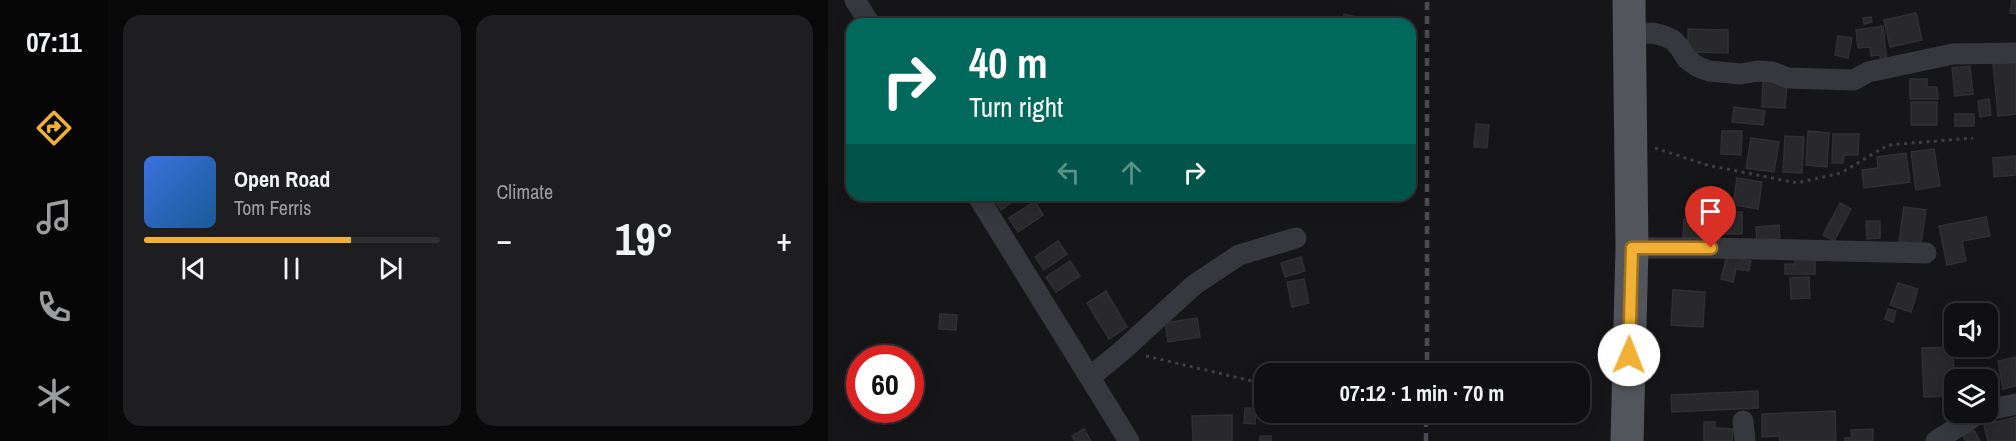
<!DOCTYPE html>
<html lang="en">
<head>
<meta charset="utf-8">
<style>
  body { margin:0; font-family:"Archivo Narrow",sans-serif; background:#1e1e20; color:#f1f3f6; height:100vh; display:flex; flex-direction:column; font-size:22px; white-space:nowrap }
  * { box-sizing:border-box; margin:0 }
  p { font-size:20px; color:#9c9d9f }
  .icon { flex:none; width:33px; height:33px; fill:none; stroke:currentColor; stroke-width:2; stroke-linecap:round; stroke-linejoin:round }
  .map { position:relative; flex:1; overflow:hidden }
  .details { display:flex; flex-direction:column; gap:15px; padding:15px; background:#09090a; width:720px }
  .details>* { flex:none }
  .banner { position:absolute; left:18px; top:18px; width:570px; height:183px; border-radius:18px; box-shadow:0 3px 15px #0003,0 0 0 2px #303032; background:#00695c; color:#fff; overflow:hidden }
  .buttons { position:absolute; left:1116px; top:303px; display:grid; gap:12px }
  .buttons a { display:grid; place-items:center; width:54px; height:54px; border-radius:12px; background:#101012; box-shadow:0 3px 15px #0003,0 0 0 2px #303032; font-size:30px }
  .speed { position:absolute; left:18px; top:345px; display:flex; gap:12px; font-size:30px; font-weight:700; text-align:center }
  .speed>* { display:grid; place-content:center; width:78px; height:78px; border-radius:50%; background:#101012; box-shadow:0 3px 15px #0003,0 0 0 2px #303032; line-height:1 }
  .speed .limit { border:9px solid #d22; background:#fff; color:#111 }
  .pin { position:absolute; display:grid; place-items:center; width:51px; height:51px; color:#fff; margin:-62px -26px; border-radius:50% 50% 50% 0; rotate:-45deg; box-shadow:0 0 6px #0007 }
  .pin .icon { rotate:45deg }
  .me { position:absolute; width:66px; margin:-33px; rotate:1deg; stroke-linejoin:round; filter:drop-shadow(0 0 4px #0008) }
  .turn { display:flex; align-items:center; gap:21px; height:126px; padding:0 24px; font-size:27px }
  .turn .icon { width:78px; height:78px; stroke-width:2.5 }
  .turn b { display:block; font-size:42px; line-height:51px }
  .lanes { display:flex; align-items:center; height:57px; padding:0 24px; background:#0003; justify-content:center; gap:30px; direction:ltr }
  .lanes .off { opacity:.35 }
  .big { font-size:45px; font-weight:800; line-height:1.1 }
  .details .tile { flex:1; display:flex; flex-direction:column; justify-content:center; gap:9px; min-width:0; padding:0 21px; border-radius:18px; background:#1e1e20 }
  .song { display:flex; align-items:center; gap:18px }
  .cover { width:72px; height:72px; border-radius:9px; background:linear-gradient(135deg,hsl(220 70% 55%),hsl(210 70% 35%)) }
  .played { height:6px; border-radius:3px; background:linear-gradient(90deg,#f2b134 70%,#303032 70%) }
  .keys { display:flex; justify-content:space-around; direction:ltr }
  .heat { display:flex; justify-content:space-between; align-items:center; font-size:33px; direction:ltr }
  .details .tiles { flex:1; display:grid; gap:15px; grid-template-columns:repeat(2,1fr) }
  .trip { position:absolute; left:426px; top:363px; width:336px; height:60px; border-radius:18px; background:#101012; box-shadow:0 3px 15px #0003,0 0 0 2px #303032; font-weight:800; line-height:60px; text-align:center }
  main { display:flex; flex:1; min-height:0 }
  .tabs { display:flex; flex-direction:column; width:108px; justify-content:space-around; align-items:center; background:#060607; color:#9c9d9f }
  .tabs .icon { width:42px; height:42px }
  .tabs .on { color:#f2b134 }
  .tabs b { font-size:27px; color:#f1f3f6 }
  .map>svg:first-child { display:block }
  .building { fill:#29292c; stroke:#303034; stroke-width:1.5 }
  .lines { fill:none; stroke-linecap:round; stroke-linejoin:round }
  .path { stroke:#3d3f44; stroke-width:3; stroke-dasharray:3 4.5; stroke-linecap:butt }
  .minor { stroke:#37383d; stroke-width:21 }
  .primary { stroke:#53555c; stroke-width:33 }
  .rail { stroke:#4a4c52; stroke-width:4.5; stroke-dasharray:8 6; stroke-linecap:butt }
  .route-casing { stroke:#9d7322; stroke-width:15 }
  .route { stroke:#f2b134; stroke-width:10 }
</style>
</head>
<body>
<main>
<nav class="tabs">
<b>07:11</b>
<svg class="icon on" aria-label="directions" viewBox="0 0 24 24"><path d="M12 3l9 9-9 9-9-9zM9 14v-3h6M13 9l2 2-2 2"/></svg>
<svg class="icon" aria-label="music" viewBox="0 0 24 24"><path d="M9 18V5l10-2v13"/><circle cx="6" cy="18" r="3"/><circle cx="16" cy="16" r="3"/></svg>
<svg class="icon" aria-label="phone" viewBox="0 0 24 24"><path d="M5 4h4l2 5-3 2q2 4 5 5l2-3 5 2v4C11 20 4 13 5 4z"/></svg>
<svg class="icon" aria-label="climate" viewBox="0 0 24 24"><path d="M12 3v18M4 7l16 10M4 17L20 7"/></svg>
</nav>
<section class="details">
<div class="tiles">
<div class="tile">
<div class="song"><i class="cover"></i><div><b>Open Road</b><p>Tom Ferris</p></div></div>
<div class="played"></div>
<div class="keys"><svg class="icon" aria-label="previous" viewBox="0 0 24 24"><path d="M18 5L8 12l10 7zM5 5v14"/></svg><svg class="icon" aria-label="pause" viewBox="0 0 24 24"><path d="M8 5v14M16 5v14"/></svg><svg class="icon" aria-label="next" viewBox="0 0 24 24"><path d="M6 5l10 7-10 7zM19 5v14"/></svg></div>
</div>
<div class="tile"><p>Climate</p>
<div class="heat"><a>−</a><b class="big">19°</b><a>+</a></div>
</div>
</div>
</section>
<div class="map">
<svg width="1188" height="441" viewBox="0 0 1188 441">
  <rect width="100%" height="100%" fill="#161618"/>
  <path class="building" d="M 1184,0 L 1188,0 L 1188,14 L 1182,13 Z
    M 1088,13 L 1094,40 L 1062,47 L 1056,20 Z
    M 516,14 L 549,22 L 549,24 L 501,24 L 503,17 L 515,20 Z
    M 1043,17 L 1044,22 L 1036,24 L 1035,18 Z
    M 1055,26 L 1059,62 L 1053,63 L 1052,55 L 1043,56 L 1042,47 L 1030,48 L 1028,30 Z
    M 860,29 L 900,30 L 900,53 L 860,52 Z
    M 1010,36 L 1024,38 L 1020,58 L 1007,55 Z
    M 1188,61 L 1188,114 L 1170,116 L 1165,64 Z
    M 1142,66 L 1145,94 L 1127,96 L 1124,68 Z
    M 1082,79 L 1099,79 L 1099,87 L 1109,87 L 1110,99 L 1082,99 Z
    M 935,81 L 959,82 L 957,108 L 934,107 Z
    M 1161,99 L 1163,115 L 1152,117 L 1150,101 Z
    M 1083,102 L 1109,102 L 1109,125 L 1083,125 Z
    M 906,107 L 937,111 L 935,125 L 904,122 Z
    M 1127,114 L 1146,114 L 1146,126 L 1127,126 Z
    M 648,124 L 661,125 L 659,148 L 646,147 Z
    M 894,131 L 914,131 L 913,155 L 893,154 Z
    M 980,131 L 1001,133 L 999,167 L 978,165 Z
    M 1005,134 L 1031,134 L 1030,155 L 1016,155 L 1015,163 L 1004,163 Z
    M 957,136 L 976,137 L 974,173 L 955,172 Z
    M 923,138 L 951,142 L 946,172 L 918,168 Z
    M 1106,149 L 1112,186 L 1088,190 L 1083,152 Z
    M 1078,153 L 1082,182 L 1036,188 L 1034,170 L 1050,168 L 1049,157 Z
    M 1188,156 L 1188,175 L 1166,177 L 1165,158 Z
    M 909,178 L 934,182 L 930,209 L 905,205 Z
    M 163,195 L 194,195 L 173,210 Z
    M 207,201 L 215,215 L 190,232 L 181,218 Z
    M 1012,203 L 1023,209 L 1006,241 L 995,235 Z
    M 1076,207 L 1098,210 L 1093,244 L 1071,241 Z
    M 894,212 L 914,212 L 914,234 L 893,234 Z
    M 1158,217 L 1162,236 L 1134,241 L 1138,261 L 1119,265 L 1111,226 Z
    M 856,219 L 876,219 L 876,238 L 855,237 Z
    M 1038,221 L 1052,221 L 1052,238 L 1039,239 Z
    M 951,225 L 952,240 L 929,242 L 928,227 Z
    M 230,241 L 239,254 L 216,270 L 207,257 Z
    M 899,256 L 923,261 L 921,271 L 908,269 L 905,282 L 893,279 Z
    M 967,256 L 987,256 L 987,274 L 957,274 L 957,264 L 967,264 Z
    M 473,257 L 477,271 L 457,277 L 453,263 Z
    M 242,261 L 252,276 L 228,292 L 218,277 Z
    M 981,277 L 982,298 L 963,299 L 962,278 Z
    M 476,279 L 481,303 L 464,307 L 459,282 Z
    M 1070,283 L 1090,289 L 1083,312 L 1062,305 Z
    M 845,290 L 877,292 L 875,327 L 843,325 Z
    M 278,291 L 299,327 L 281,339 L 259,303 Z
    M 1060,309 L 1068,311 L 1065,322 L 1057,319 Z
    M 112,314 L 129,315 L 128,330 L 111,329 Z
    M 369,318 L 372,337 L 340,342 L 337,323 Z
    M 1125,347 L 1126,396 L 1096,397 L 1094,348 Z
    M 1188,357 L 1188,386 L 1175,389 L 1170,361 Z
    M 441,371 L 471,371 L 471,374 L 441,374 Z
    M 930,391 L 930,408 L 844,412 L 843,395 Z
    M 417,408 L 428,408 L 427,424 L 416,423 Z
    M 1007,411 L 1008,441 L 952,441 L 951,436 L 934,437 L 934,414 Z
    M 404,415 L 404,441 L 365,441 L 364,416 Z
    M 1188,417 L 1188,441 L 1160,441 L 1156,425 Z
    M 876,422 L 887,422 L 887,428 L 905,429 L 904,441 L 876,441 Z
    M 256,429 L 263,441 L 247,441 L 244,436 Z
    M 1045,429 L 1045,441 L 1017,441 L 1017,438 L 1024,438 L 1023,430 Z
    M 1146,430 L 1152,441 L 1138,441 L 1135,436 Z
    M 432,436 L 443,436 L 443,441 L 432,441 Z"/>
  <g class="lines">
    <path class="path" d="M 827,148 L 879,165 L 969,183 L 1013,173 L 1060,145 L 1145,138
      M 318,356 L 424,381"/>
    <path class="minor" d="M 27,0 L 42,24
      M 800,34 L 825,33 L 836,36 L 845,40 L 852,48 L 859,59 L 870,67 L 881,71 L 913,74 L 930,71 L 944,72 L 960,78 L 1026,80 L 1040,72 L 1125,54 L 1188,53
      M 149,195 L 301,441
      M 804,248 L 883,248 L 1098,253
      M 262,377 L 295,350 L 366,285 L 411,255 L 468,238
      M 1160,410 L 1188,404
      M 915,421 L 917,441
      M 1108,441 L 1153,412"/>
    <path class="primary" d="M 799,441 L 804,248 L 801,0"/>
    <path class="rail" d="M 599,374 L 599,0
      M 598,441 L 598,412"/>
  </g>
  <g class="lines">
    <defs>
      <path id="route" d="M 801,355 L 804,248 L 883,248"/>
    </defs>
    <use href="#route" class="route-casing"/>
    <use href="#route" class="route"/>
  </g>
</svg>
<div class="buttons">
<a><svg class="icon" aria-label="sound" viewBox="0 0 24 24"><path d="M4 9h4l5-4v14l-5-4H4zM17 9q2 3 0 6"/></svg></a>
<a><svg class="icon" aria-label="layers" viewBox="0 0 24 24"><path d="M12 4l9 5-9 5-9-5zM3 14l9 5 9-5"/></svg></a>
</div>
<div class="speed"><div class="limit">60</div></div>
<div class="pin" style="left:883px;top:248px;background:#d93025"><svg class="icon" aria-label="arrive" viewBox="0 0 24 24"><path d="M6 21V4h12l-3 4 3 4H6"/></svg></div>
<svg class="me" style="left:801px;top:355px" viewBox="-20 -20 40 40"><circle r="19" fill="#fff"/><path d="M0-13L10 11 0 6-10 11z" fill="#f2b134"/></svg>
<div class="trip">07:12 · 1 min · 70 m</div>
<div class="banner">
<div class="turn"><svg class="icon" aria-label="right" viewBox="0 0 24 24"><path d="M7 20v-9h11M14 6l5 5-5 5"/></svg><div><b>40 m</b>Turn right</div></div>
<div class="lanes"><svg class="icon off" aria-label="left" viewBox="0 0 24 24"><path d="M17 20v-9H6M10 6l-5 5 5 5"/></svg><svg class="icon off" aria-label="ahead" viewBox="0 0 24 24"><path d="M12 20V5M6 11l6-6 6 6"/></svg><svg class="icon" aria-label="right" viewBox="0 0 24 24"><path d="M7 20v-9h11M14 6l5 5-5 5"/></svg></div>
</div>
</div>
</main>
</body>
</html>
